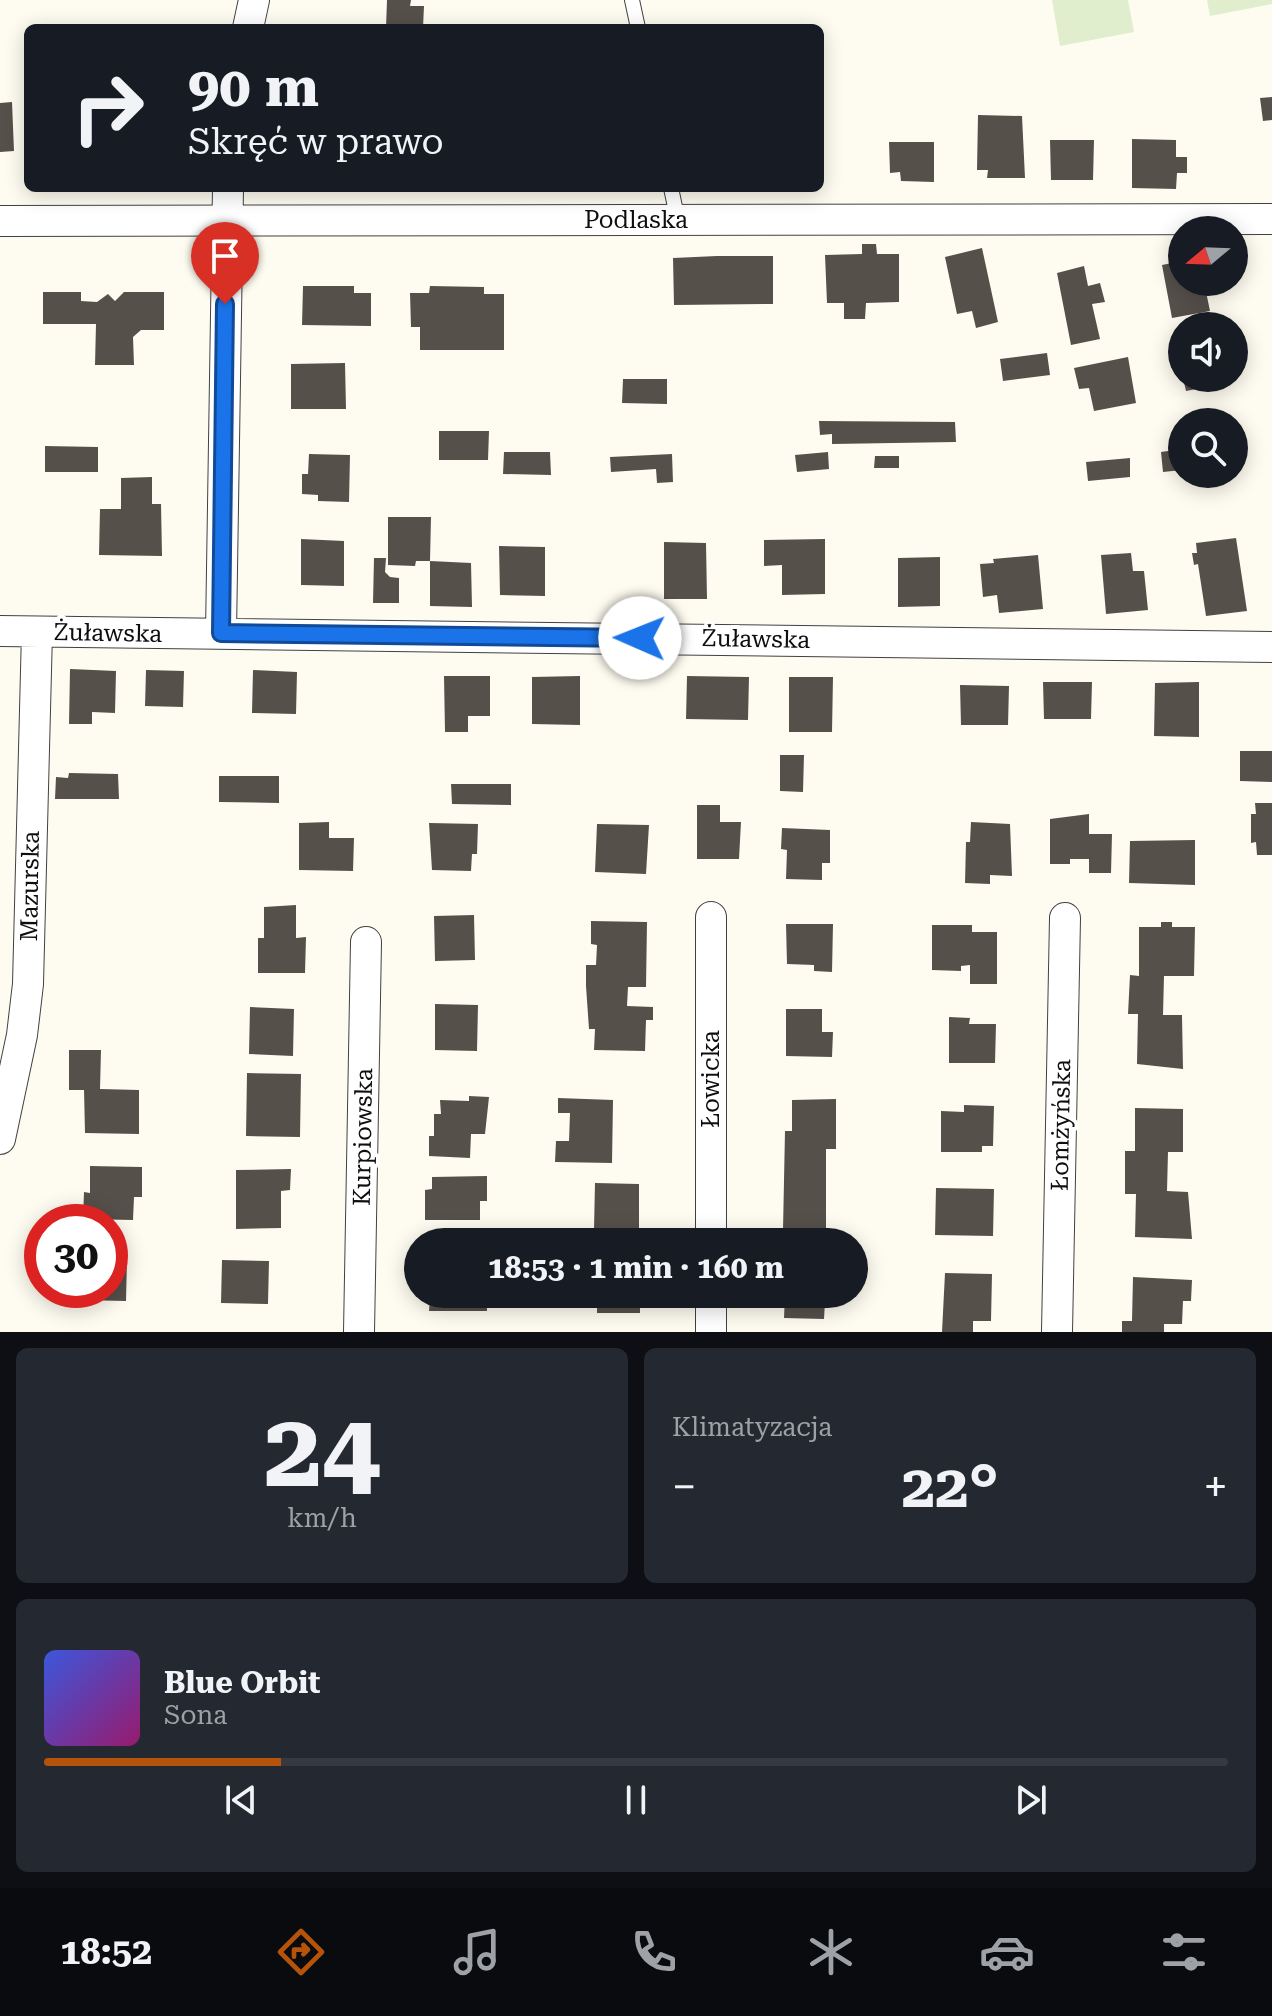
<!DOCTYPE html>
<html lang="pl">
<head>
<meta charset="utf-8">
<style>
  body { margin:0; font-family:"Roboto Serif",serif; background:#242831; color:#f1f3f6; height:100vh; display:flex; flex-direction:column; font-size:30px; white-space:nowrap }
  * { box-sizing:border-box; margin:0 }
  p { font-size:26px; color:#9ea1a6 }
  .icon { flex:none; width:44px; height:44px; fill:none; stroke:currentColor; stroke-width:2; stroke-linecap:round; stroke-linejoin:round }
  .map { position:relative; height:1332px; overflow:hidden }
  .side { display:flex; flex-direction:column; gap:16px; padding:16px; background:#0d0f14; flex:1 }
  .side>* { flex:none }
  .top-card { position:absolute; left:24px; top:24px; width:800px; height:168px; border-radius:12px; box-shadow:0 4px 20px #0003; background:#171b24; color:#f1f3f6; overflow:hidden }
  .needle { width:52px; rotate:251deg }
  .buttons { position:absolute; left:1168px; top:216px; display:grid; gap:16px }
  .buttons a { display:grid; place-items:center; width:80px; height:80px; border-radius:50%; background:#171b24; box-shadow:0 4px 20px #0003; font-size:40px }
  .speed { position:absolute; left:24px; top:1204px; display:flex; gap:16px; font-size:40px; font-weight:700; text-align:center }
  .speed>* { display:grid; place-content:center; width:104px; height:104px; border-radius:50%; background:#171b24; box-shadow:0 4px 20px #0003; line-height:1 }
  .speed .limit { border:12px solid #d22; background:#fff; color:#111 }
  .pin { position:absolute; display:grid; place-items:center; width:68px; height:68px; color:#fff; margin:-82px -34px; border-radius:50% 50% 50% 0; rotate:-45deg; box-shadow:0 0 8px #0007 }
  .pin .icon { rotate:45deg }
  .me { position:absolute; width:88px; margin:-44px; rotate:271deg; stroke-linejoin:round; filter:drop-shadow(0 0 6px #0008) }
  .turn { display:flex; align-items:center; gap:28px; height:168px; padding:0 32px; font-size:36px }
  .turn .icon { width:104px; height:104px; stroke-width:2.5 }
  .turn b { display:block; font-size:56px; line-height:68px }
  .big { font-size:60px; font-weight:700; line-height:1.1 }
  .side .card { flex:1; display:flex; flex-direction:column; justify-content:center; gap:12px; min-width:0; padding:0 28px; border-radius:12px; background:#242831 }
  .side .dial { align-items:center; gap:0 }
  .dial b { font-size:104px; line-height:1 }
  .song { display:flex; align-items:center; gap:24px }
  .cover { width:96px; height:96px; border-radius:12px; background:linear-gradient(135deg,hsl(230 70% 55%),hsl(320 70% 35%)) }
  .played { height:8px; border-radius:4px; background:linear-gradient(90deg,#b45309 20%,#363941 20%) }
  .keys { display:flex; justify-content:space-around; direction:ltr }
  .heat { display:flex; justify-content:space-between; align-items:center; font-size:44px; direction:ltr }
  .side .tiles { flex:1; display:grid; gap:16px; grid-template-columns:1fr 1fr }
  .card:last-child { grid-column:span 2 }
  .trip { position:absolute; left:404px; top:1228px; width:464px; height:80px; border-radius:40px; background:#171b24; box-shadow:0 4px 20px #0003; font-weight:700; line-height:80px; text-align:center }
  .tab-bar { display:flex; height:128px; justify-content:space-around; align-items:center; background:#090b0e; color:#9ea1a6 }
  .tab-bar .icon { width:56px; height:56px }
  .tab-bar .current { color:#b45309 }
  .tab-bar b { font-size:36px; color:#f1f3f6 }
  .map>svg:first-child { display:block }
  .pitch { fill:#e0eecd }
  .building { fill:#56504b }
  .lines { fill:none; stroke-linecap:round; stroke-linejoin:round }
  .service-casing { stroke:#414141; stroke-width:16 }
  .minor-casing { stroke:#414141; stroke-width:32 }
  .service { stroke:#fff; stroke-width:14 }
  .minor { stroke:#fff; stroke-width:30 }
  .route-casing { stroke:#114b97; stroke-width:20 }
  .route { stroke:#1a73e8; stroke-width:14 }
  .labels { text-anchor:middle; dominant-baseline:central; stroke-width:8; stroke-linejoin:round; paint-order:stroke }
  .street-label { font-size:24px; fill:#0e0e0e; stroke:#fff }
</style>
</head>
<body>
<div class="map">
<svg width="1272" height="1332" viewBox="0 0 1272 1332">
  <rect width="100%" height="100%" fill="#fefcf0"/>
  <path class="pitch" d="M 1052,0 L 1128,0 L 1134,32 L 1060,46 Z
    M 1207,0 L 1272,0 L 1272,4 L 1210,16 Z"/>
  <path class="building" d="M 387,0 L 411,0 L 410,6 L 424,6 L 423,28 L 386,28 Z
    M 1272,97 L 1272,120 L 1263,121 L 1260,98 Z
    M 12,102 L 14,151 L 0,152 L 0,103 Z
    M 978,115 L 1022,116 L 1025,178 L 987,178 L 988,170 L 977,170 Z
    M 1132,139 L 1176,140 L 1176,157 L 1187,157 L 1187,173 L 1177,173 L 1176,189 L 1132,188 Z
    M 1050,140 L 1094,140 L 1093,180 L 1051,180 Z
    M 889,142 L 934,142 L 934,182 L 901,181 L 900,172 L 890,173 Z
    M 862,244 L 876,244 L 877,254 L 899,254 L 899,302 L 866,303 L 865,319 L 844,319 L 844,303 L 827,303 L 825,255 L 862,254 Z
    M 982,248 L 998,322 L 976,328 L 972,311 L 957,314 L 945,257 Z
    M 717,256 L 773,256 L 773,304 L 674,305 L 673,258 Z
    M 1182,261 L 1182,282 L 1204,282 L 1210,311 L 1172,318 L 1162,265 Z
    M 1084,266 L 1088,286 L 1100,283 L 1105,302 L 1092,304 L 1100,339 L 1071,345 L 1057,273 Z
    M 303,286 L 354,286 L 354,293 L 371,293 L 371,326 L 302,325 Z
    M 430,286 L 484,287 L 484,294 L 504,294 L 504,350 L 420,350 L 420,327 L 411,327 L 410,293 L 429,293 Z
    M 43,292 L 81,292 L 81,301 L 97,302 L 108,294 L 115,301 L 124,292 L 164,292 L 164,330 L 141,330 L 133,337 L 134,365 L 95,365 L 96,324 L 43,324 Z
    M 1047,353 L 1050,375 L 1003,381 L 1000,359 Z
    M 1128,357 L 1136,403 L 1094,411 L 1089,388 L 1079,389 L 1074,368 Z
    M 345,363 L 346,409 L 291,409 L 291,364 Z
    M 1183,378 L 1226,378 L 1227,383 L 1186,391 Z
    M 623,379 L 667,379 L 667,404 L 622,403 Z
    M 819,421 L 955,422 L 956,442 L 832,444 L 832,434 L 820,435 Z
    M 439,431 L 489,431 L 488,460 L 439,460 Z
    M 45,446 L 98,447 L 98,472 L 45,472 Z
    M 1182,449 L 1182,470 L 1163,472 L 1161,452 Z
    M 504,452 L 550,452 L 551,475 L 503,474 Z
    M 828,452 L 829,469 L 797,472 L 795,455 Z
    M 309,454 L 350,455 L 349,502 L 318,501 L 318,495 L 302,494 L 302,474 L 308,474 Z
    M 672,454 L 673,482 L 657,483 L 656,469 L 611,472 L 610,457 Z
    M 875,456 L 899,456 L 899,468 L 874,468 Z
    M 1130,458 L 1130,477 L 1088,481 L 1086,462 Z
    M 152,477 L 152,504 L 161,504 L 162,556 L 99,555 L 100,509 L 121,509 L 121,478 Z
    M 388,517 L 431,517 L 430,561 L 416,561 L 415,566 L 388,565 Z
    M 1236,538 L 1247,611 L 1206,616 L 1198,564 L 1194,565 L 1192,553 L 1197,553 L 1196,543 Z
    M 301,539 L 344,541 L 344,586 L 301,585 Z
    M 825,539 L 825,594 L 782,595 L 782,565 L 764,566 L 764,540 Z
    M 664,542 L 706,543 L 707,599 L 664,599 Z
    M 499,546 L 545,547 L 545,596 L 500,595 Z
    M 1131,553 L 1133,571 L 1144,571 L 1148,610 L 1106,614 L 1101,555 Z
    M 1038,555 L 1043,609 L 999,613 L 997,595 L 983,597 L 980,564 L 994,563 L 993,559 Z
    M 940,557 L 940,606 L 898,607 L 898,558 Z
    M 374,558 L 386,558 L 385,572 L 390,577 L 399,578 L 399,603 L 373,603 Z
    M 430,561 L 471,563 L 472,607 L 430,606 Z
    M 70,669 L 116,671 L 115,713 L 92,712 L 92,724 L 69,724 Z
    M 146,670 L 184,671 L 183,707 L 145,706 Z
    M 253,670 L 297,672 L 296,714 L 252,713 Z
    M 444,676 L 490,676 L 490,716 L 468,716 L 468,732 L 445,732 Z
    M 580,676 L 580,725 L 532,724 L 532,677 Z
    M 687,676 L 749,677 L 748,720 L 686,719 Z
    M 789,677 L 833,677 L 832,732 L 789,732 Z
    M 1043,682 L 1092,682 L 1091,719 L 1044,719 Z
    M 1199,682 L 1199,737 L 1154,736 L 1155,683 Z
    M 960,685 L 1009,686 L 1008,725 L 961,725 Z
    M 1240,751 L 1272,751 L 1272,782 L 1240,781 Z
    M 780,755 L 804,755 L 803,792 L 780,791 Z
    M 69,773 L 118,774 L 119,799 L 55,799 L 56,777 L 68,778 Z
    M 219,776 L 279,776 L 279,803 L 219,802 Z
    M 451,784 L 511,784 L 511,805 L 452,804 Z
    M 1255,803 L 1272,803 L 1272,855 L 1257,855 L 1256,842 L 1251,843 L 1251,814 L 1256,814 Z
    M 697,805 L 720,805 L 720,822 L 741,822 L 739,859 L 697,859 Z
    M 1089,814 L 1089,834 L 1112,834 L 1111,873 L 1089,873 L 1089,859 L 1070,859 L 1070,864 L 1050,864 L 1050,819 Z
    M 329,822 L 329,838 L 354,838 L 353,871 L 299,870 L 299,823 Z
    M 971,822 L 1010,824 L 1012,876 L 990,875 L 990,884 L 965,883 L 966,842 L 970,842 Z
    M 429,823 L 478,824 L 477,854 L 472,854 L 471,871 L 432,870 Z
    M 597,824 L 649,825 L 646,874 L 595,872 Z
    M 782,828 L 830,830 L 830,863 L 822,863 L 822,880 L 786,879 L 787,850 L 781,849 Z
    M 1195,840 L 1195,885 L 1129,883 L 1130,841 Z
    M 296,905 L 296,938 L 306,937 L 305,973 L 258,973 L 258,938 L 264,938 L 264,907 Z
    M 474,915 L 475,960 L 435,961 L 434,916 Z
    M 591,921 L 647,922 L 646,987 L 628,987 L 627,1006 L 653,1007 L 653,1020 L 646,1020 L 645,1051 L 594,1050 L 595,1029 L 589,1029 L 586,986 L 586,965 L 596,965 L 597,945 L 591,944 Z
    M 1161,922 L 1172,922 L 1172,927 L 1195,927 L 1194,976 L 1164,976 L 1163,1015 L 1182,1015 L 1183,1069 L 1137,1064 L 1138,1014 L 1128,1014 L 1130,975 L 1139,976 L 1139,927 L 1161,927 Z
    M 786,924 L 833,924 L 832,972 L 814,971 L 814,965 L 787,964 Z
    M 932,925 L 972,925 L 972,932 L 997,932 L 997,984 L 970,984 L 970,965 L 961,966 L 961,971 L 932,970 Z
    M 435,1004 L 478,1005 L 477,1051 L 435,1050 Z
    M 250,1007 L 294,1009 L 293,1056 L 249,1054 Z
    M 786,1009 L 822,1009 L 822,1032 L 833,1032 L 832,1057 L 786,1056 Z
    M 949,1017 L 970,1018 L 969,1024 L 996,1024 L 995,1063 L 949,1063 Z
    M 69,1050 L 101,1050 L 100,1089 L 139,1090 L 139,1134 L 85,1133 L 84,1090 L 69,1090 Z
    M 247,1073 L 301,1074 L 300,1137 L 246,1136 Z
    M 469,1096 L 489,1097 L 485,1134 L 471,1134 L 470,1158 L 429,1156 L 429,1136 L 434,1136 L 434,1114 L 441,1114 L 440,1100 L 469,1101 Z
    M 558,1098 L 613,1100 L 612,1163 L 555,1162 L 556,1141 L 569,1141 L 570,1113 L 558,1113 Z
    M 836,1099 L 836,1149 L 826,1149 L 826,1231 L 783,1230 L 785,1131 L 792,1131 L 792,1100 Z
    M 964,1105 L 994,1106 L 993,1146 L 982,1146 L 982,1152 L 941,1152 L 941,1111 L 964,1112 Z
    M 1135,1108 L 1183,1109 L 1183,1152 L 1168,1152 L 1167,1191 L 1188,1192 L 1192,1239 L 1135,1237 L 1136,1194 L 1125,1194 L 1125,1151 L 1135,1151 Z
    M 90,1166 L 142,1167 L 142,1197 L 134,1197 L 133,1220 L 83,1219 L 84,1192 L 90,1193 Z
    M 291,1169 L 290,1190 L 281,1191 L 281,1228 L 236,1229 L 236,1170 Z
    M 487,1176 L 487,1201 L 480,1201 L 480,1220 L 425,1220 L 425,1190 L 432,1189 L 432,1177 Z
    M 595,1183 L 639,1184 L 639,1230 L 594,1229 Z
    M 936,1188 L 994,1189 L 993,1236 L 935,1235 Z
    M 110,1258 L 127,1258 L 126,1301 L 81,1300 L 81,1290 L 110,1290 Z
    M 222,1260 L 269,1261 L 268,1304 L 221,1303 Z
    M 945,1273 L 992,1274 L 991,1321 L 973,1321 L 973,1332 L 942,1332 Z
    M 1133,1277 L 1192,1280 L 1191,1301 L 1183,1301 L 1182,1324 L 1164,1324 L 1164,1332 L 1122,1332 L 1122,1321 L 1132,1321 Z
    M 424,1294 L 487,1294 L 487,1311 L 429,1311 L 430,1297 L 425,1298 Z
    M 597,1294 L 640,1294 L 640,1313 L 597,1313 Z
    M 785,1294 L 832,1294 L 832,1303 L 825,1302 L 824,1319 L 784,1318 Z"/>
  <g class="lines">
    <defs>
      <path id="service" d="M 632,0 L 638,28
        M 671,188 L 678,221"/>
      <path id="minor" d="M 248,28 L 254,0
        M 0,221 L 1272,219
        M 0,631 L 1272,647
        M 221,633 L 228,188
        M 0,1139 L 22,1035 L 28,984 L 37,632
        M 711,1242 L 711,917
        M 359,1332 L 366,942
        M 711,1332 L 711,1294
        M 1057,1332 L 1065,918"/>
    </defs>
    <use href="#service" class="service-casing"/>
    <use href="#minor" class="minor-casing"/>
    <use href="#service" class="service"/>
    <use href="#minor" class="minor"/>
  </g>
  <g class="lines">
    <defs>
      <path id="route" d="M 225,304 L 221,633 L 640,638"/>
    </defs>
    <use href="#route" class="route-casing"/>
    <use href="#route" class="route"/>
  </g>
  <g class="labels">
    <g class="street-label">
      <text x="636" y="220">Podlaska</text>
      <text transform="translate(108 633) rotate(1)">Żuławska</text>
      <text transform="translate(756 639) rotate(1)">Żuławska</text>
      <text transform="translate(30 886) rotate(-89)">Mazurska</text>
      <text transform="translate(711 1079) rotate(-90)">Łowicka</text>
      <text transform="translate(1061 1125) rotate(-89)">Łomżyńska</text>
      <text transform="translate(363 1137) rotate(-89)">Kurpiowska</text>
    </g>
  </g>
</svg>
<div class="buttons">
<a><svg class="needle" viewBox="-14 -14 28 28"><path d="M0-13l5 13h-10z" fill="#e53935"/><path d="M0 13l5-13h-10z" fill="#9ea1a6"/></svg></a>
<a><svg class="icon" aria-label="sound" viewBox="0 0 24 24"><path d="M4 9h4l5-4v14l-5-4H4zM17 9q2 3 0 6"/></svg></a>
<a><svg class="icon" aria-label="search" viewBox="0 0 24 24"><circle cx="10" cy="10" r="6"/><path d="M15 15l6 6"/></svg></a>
</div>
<div class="speed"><div class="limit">30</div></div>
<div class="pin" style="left:225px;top:304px;background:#d93025"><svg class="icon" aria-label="arrive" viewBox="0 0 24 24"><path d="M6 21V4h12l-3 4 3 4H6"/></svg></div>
<svg class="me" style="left:640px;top:638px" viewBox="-20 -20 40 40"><circle r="19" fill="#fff"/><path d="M0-13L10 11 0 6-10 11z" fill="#1a73e8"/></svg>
<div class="trip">18:53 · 1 min · 160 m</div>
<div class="top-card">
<div class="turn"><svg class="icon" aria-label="right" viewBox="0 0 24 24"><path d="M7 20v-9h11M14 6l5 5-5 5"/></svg><div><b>90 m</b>Skręć w prawo</div></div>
</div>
</div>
<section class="side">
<div class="tiles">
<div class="card dial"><b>24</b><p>km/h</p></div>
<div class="card"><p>Klimatyzacja</p>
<div class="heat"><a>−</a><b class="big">22°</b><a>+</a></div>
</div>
<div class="card">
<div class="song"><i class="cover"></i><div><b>Blue Orbit</b><p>Sona</p></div></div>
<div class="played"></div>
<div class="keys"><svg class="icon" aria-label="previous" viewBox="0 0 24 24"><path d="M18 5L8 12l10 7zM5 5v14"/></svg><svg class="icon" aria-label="pause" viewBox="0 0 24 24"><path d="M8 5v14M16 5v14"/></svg><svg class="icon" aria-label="next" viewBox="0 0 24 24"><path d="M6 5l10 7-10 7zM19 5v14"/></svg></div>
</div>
</div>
</section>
<nav class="tab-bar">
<b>18:52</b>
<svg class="icon current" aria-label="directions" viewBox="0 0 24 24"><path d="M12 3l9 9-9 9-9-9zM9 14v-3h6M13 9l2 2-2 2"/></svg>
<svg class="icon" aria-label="music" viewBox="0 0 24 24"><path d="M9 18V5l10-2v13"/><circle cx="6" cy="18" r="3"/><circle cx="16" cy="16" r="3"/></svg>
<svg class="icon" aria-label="phone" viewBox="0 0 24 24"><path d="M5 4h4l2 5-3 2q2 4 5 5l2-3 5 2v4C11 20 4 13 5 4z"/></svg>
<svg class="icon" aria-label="climate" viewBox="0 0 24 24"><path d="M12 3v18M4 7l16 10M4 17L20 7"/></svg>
<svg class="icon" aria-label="car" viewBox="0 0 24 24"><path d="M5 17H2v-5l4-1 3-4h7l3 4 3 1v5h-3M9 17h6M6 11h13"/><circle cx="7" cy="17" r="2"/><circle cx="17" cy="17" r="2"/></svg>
<svg class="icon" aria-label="filters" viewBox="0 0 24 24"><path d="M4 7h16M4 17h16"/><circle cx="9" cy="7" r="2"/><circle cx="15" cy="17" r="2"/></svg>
</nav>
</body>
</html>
